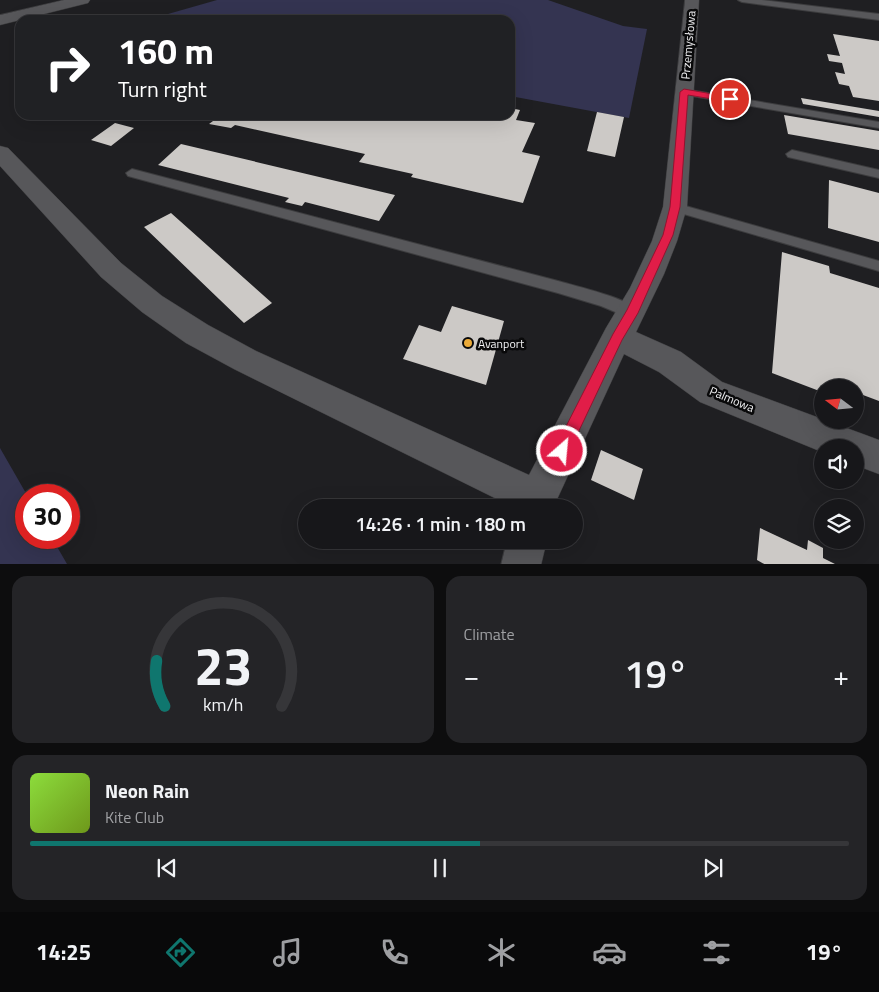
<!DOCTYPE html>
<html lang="en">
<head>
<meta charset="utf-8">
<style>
  body { margin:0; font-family:"Titillium Web",sans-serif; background:#242427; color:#f1f3f6; height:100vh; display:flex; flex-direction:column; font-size:19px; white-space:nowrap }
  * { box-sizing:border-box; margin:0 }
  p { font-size:16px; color:#9e9fa2 }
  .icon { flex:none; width:28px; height:28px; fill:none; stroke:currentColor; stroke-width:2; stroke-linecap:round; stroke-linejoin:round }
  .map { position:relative; height:564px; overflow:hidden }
  .panel { display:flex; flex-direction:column; gap:12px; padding:12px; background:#0d0d0e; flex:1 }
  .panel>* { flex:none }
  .hud { position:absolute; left:15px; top:15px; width:500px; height:105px; border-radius:15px; box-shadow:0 5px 20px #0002,0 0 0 1px #363639; background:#202124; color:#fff; overflow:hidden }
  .needle { width:32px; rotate:286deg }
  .controls { position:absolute; left:814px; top:379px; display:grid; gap:10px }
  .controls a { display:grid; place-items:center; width:50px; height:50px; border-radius:50%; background:#17171a; box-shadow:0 5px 20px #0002,0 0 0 1px #363639; font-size:25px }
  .speed { position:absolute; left:15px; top:484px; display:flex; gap:10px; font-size:25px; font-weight:700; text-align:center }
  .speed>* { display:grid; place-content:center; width:65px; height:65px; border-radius:50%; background:#17171a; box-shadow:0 5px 20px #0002,0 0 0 1px #363639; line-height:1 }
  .speed .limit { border:8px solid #d22; background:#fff; color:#111 }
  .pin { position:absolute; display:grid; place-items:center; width:42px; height:42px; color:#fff; margin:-21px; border:2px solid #fff; border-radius:50%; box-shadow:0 1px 5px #0007 }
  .me { position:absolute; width:55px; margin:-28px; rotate:27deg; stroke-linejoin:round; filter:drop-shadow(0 0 4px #0008) }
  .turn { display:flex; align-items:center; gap:18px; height:105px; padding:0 20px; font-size:22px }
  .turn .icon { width:65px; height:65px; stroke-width:2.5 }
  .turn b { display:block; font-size:35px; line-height:42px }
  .big { font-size:38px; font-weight:600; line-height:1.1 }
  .panel .tile { flex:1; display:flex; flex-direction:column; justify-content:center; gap:8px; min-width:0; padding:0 18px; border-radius:15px; background:#242427 }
  .panel .dial { align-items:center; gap:0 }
  .dial svg { height:130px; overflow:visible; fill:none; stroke:#363639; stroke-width:7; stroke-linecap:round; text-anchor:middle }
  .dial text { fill:#f1f3f6; stroke:none }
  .song { display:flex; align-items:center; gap:15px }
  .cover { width:60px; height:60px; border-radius:8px; background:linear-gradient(135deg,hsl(90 70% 55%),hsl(80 70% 35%)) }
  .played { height:5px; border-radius:2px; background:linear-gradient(90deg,#0f766e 55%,#363639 55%) }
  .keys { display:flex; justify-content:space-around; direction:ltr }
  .heat { display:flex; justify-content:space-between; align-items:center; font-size:28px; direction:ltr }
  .panel .tiles { flex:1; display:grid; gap:12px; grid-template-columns:1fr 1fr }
  .tile:last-child { grid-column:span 2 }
  .trip { position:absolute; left:298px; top:499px; width:285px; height:50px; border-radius:25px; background:#17171a; box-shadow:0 5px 20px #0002,0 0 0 1px #363639; font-weight:600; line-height:50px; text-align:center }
  .menu { display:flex; height:80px; justify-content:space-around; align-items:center; background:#09090a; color:#9e9fa2 }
  .menu .icon { width:35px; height:35px }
  .menu .current { color:#0f766e }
  .menu b { font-size:22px; color:#f1f3f6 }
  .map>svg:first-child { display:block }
  .green { fill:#343451 }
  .building { fill:#ccc9c6 }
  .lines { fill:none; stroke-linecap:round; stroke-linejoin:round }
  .lane-casing { stroke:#3c3c3e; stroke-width:2 }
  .street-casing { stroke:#3c3c3e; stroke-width:1 }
  .lane { fill:#57575a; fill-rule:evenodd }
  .street { fill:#57575a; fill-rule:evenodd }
  .route { fill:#e11d48; stroke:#92132f }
  .poi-dot { fill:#eaaa39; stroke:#09090a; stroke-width:2 }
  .labels { text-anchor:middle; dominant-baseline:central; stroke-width:5; stroke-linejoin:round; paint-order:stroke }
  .street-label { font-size:12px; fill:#f1f1f3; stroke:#09090a }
  .poi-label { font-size:12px; fill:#f1f1f3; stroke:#09090a; text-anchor:start }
</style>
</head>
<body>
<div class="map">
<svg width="879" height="565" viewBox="0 0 879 565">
  <rect width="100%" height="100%" fill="#1f1f22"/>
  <path class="green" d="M 217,0 L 548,0 L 623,26 L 647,29 L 629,118 L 510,96 L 510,20 L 147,20 Z
    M 0,448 L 27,495 L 26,538 L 52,538 L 67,564 L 0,564 Z"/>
  <path class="building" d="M 833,34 L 879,41 L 879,101 L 853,97 L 849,86 L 839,84 L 835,72 L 845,74 L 842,63 L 829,61 L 827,54 L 840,56 Z
    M 801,98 L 879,111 L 879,117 L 803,104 Z
    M 510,108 L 520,110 L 516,120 L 535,123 L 522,152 L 540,156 L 523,203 L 411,177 L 413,174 L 359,162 L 365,154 L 235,125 L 231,128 L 209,124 L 213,121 L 193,116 L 510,115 Z
    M 597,112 L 624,117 L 615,157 L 587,151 Z
    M 784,115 L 879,131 L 879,150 L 788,134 Z
    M 115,123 L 134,128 L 111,146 L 91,140 Z
    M 181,144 L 395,195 L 379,221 L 305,202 L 302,206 L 285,202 L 289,198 L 158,165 Z
    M 829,180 L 879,193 L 879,242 L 828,228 Z
    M 171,213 L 272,303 L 244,323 L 144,227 Z
    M 782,252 L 829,266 L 830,273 L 879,288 L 879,401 L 855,392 L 855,388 L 841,388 L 829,383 L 829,388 L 822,388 L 822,392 L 772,373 Z
    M 452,306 L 504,321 L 486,385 L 403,359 L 419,325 L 441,332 Z
    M 601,450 L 643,469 L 634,500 L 591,480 Z
    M 760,528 L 807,550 L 808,540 L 823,548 L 823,558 L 837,565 L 766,565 L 757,560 Z"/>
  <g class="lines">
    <defs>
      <path id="lane" d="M 738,0 L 762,0 L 879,14 L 879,20 L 742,2 Z
        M 684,89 L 879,122 L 879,128 L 680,94 L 679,92 Z
        M 792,150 L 879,170 L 879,178 L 788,157 L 786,154 Z
        M 132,169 L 558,281 C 575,286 633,299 640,313 L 638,317 L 632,319 L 601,306 L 558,293 L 128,176 L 126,173 Z
        M 675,203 L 879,261 L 879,271 L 670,210 L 668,207 L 670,204 Z"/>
      <path id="street" d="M 64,0 L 90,0 L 88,3 L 0,25 L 0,15 Z
        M 685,0 L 699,0 L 687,207 L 677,241 L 664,274 L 636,332 L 681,352 L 722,382 L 879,440 L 879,474 L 855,465 L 855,448 L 822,448 L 822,452 L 700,402 L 659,372 L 624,354 L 553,508 L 515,508 L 234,369 L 186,343 L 142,312 L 101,277 L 0,166 L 0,146 L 8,148 L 121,263 L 162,296 L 208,325 L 256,351 L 529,475 L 606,328 L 630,288 L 652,241 L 663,207 Z
        M 507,540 L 547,540 L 541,565 L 501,565 Z"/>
    </defs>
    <use href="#lane" class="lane-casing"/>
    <use href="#street" class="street-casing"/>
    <use href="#lane" class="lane"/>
    <use href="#street" class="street"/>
  </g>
  <path class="route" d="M 684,89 L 730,97 L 734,99 L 730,102 L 688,95 L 680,207 L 673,235 L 638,313 L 622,340 L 567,456 L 562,458 L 556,456 L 554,451 L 556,446 L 613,334 L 627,310 L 663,235 L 670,207 L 680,92 Z"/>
  <circle class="poi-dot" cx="468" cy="343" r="5"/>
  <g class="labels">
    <g class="street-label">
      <text transform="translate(688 45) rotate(-85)">Przemysłowa</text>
      <text transform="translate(732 399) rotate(23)">Palmowa</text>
    </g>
    <g class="poi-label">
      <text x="478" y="343">Avanport</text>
    </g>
  </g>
</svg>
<div class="controls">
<a><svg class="needle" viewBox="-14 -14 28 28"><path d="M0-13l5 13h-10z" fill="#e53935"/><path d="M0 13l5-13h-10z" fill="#9e9fa2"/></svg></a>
<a><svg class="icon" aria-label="sound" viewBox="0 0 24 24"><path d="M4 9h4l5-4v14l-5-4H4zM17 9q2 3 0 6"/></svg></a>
<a><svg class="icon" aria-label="layers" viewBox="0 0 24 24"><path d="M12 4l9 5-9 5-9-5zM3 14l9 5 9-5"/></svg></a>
</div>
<div class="speed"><div class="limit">30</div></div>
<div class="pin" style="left:730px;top:99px;background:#d93025"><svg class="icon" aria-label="arrive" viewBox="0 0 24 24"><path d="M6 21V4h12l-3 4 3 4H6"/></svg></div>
<svg class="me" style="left:562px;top:451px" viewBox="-20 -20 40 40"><circle r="17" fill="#e11d48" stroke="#fff" stroke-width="3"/><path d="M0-11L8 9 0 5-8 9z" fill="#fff"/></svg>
<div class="trip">14:26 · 1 min · 180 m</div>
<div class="hud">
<div class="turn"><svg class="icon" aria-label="right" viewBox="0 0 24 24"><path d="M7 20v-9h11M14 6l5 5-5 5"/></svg><div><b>160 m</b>Turn right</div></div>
</div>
</div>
<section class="panel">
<div class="tiles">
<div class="tile dial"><svg viewBox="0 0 100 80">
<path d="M14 69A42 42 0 1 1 86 69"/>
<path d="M14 69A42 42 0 0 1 9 41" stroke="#0f766e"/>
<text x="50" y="56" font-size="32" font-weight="700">23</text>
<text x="50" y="72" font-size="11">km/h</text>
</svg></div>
<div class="tile"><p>Climate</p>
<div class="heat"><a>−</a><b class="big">19°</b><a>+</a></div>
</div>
<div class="tile">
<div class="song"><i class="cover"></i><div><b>Neon Rain</b><p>Kite Club</p></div></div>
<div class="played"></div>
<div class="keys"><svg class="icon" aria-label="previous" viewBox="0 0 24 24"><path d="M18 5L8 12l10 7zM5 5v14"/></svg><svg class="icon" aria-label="pause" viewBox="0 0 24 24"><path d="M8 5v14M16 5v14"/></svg><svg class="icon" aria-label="next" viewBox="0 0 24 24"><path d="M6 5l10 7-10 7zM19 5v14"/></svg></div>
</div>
</div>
</section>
<nav class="menu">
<b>14:25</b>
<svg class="icon current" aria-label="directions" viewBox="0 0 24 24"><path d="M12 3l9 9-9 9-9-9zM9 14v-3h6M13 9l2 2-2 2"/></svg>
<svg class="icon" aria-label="music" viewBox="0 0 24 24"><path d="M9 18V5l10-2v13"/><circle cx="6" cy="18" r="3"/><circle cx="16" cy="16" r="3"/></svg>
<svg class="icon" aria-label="phone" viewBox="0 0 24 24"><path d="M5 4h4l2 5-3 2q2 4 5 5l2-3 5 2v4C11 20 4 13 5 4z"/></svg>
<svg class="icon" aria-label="climate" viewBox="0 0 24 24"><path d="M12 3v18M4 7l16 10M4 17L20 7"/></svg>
<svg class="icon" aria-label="car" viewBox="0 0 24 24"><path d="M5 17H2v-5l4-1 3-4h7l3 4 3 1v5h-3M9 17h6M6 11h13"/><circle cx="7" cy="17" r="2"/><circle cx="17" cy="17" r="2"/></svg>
<svg class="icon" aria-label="filters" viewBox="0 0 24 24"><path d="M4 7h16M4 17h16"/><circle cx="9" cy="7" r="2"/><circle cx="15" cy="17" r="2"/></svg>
<b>19°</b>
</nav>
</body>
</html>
